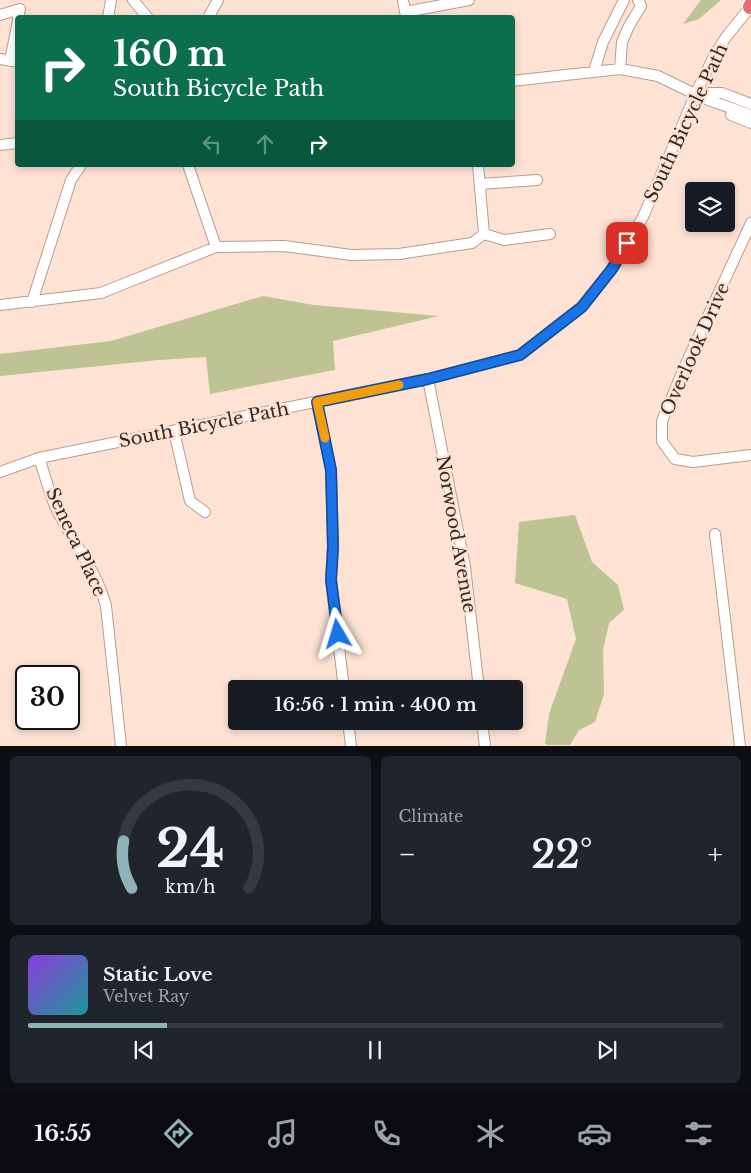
<!DOCTYPE html>
<html lang="en">
<head>
<meta charset="utf-8">
<style>
  body { margin:0; font-family:"Libre Baskerville",serif; background:#20242c; color:#f1f3f6; height:100vh; display:flex; flex-direction:column; font-size:19px; white-space:nowrap }
  * { box-sizing:border-box; margin:0 }
  p { font-size:16px; color:#9ea1a6 }
  .icon { flex:none; width:28px; height:28px; fill:none; stroke:currentColor; stroke-width:2; stroke-linecap:round; stroke-linejoin:round }
  .map { position:relative; height:746px; overflow:hidden }
  .drawer { display:flex; flex-direction:column; gap:10px; padding:10px; background:#0d0f14; flex:1 }
  .drawer>* { flex:none }
  .guide { position:absolute; left:15px; top:15px; width:500px; height:152px; border-radius:5px; box-shadow:0 2px 8px #0003; background:#0b6e4f; color:#fff; overflow:hidden }
  .fabs { position:absolute; left:685px; top:182px; display:grid; gap:10px }
  .fabs a { display:grid; place-items:center; width:50px; height:50px; border-radius:5px; background:#171b24; box-shadow:0 2px 8px #0003; font-size:25px }
  .speed { position:absolute; left:15px; top:665px; display:flex; gap:10px; font-size:25px; font-weight:700; text-align:center }
  .speed>* { display:grid; place-content:center; width:65px; height:65px; border-radius:50%; background:#171b24; box-shadow:0 2px 8px #0003; line-height:1 }
  .speed .limit { border:2px solid #111; border-radius:8px; background:#fff; color:#111 }
  .pin { position:absolute; display:grid; place-items:center; width:42px; height:42px; color:#fff; margin:-21px; border-radius:10px; box-shadow:0 2px 8px #0006 }
  .me { position:absolute; width:55px; margin:-28px; rotate:353deg; stroke-linejoin:round; filter:drop-shadow(0 0 4px #0008) }
  .turn { display:flex; align-items:center; gap:18px; height:105px; padding:0 15px; font-size:22px }
  .turn .icon { width:65px; height:65px; stroke-width:2.5 }
  .turn b { display:block; font-size:35px; line-height:42px }
  .lanes { display:flex; align-items:center; height:48px; padding:0 15px; background:#0003; justify-content:center; gap:25px; direction:ltr }
  .lanes .off { opacity:.35 }
  .big { font-size:38px; font-weight:600; line-height:1.1 }
  .drawer .widget { flex:1; display:flex; flex-direction:column; justify-content:center; gap:8px; min-width:0; padding:0 18px; border-radius:8px; background:#20242c }
  .drawer .dial { align-items:center; gap:0 }
  .dial svg { height:130px; overflow:visible; fill:none; stroke:#363941; stroke-width:7; stroke-linecap:round; text-anchor:middle }
  .dial text { fill:#f1f3f6; stroke:none }
  .song { display:flex; align-items:center; gap:15px }
  .cover { width:60px; height:60px; border-radius:8px; background:linear-gradient(135deg,hsl(270 70% 55%),hsl(180 70% 35%)) }
  .played { height:5px; border-radius:2px; background:linear-gradient(90deg,#8fb3b8 20%,#363941 20%) }
  .keys { display:flex; justify-content:space-around; direction:ltr }
  .heat { display:flex; justify-content:space-between; align-items:center; font-size:28px; direction:ltr }
  .drawer .tiles { flex:1; display:grid; gap:10px; grid-template-columns:1fr 1fr }
  .widget:last-child { grid-column:span 2 }
  .trip { position:absolute; left:228px; top:680px; width:295px; height:50px; border-radius:5px; background:#171b24; box-shadow:0 2px 8px #0003; font-weight:600; line-height:50px; text-align:center }
  .tabs { display:flex; height:80px; justify-content:space-around; align-items:center; background:#090b0e; color:#9ea1a6 }
  .tabs .icon { width:35px; height:35px }
  .tabs .selected { color:#8fb3b8 }
  .tabs b { font-size:22px; color:#f1f3f6 }
  .map>svg:first-child { display:block }
  .green { fill:#bdc392 }
  .lines { fill:none; stroke-linecap:round; stroke-linejoin:round }
  .minor-casing { stroke:#ba9c8b; stroke-width:12 }
  .highway-casing { stroke:#fff; stroke-width:16 }
  .minor { stroke:#fff; stroke-width:10 }
  .highway { stroke:#e56c70; stroke-width:14 }
  .route-casing { stroke:#114b97; stroke-width:12 }
  .route { stroke:#1a73e8; stroke-width:9 }
  .slow { stroke:#f59e0b; stroke-width:9 }
  .labels { text-anchor:middle; dominant-baseline:central; stroke-width:5; stroke-linejoin:round; paint-order:stroke }
  .street-label { font-size:18px; fill:#342821; stroke:#fee3d5 }
</style>
</head>
<body>
<div class="map">
<svg width="751" height="746" viewBox="0 0 751 746">
  <rect width="100%" height="100%" fill="#fee3d5"/>
  <path class="green" d="M 701,0 L 721,0 L 699,19 L 683,24 Z
    M 263,296 L 314,305 L 439,316 L 333,341 L 335,370 L 210,394 L 206,357 L 159,360 L 0,376 L 0,354 L 111,341 Z
    M 575,515 L 592,562 L 618,585 L 624,610 L 609,623 L 603,651 L 604,694 L 595,722 L 579,730 L 570,745 L 547,745 L 545,743 L 549,714 L 576,639 L 567,599 L 515,583 L 519,522 Z"/>
  <g class="lines">
    <defs>
      <path id="minor" d="M 133,0 L 148,18
        M 403,0 L 405,12 L 469,0
        M 0,15 L 20,9 L 18,18
        M 108,18 L 111,0
        M 208,18 L 218,0
        M 0,59 L 18,62
        M 10,61 L 18,21
        M 620,69 L 622,42 L 629,26 L 641,6 L 638,0
        M 594,71 L 603,42 L 624,0
        M 512,81 L 620,69 L 658,76 L 703,98 L 751,115
        M 697,93 L 722,93 L 751,104
        M 731,115 L 751,123
        M 0,145 L 18,143
        M 188,165 L 216,247
        M 480,184 L 537,180
        M 751,223 L 684,368 L 662,421 L 662,441 L 675,459 L 693,462 L 751,455
        M 484,234 L 504,240 L 550,234
        M 32,302 L 71,180 L 81,165
        M 0,305 L 101,293 L 216,247 L 284,246 L 351,255 L 399,254 L 472,243 L 484,234 L 478,165
        M 428,379 L 465,567 L 479,689
        M 317,402 L 331,470 L 333,547 L 331,580 L 344,689
        M 174,431 L 190,501 L 205,512
        M 39,458 C 46,477 50,499 60,516 C 76,546 97,572 106,606 L 121,746
        M 0,472 L 39,458 L 428,379 L 520,355 L 581,307 L 612,269 L 643,217 L 696,93 L 714,56 L 726,37 L 751,6
        M 715,534 L 740,746
        M 348,721 L 351,746
        M 482,721 L 485,746"/>
      <path id="highway" d="M 750,7 L 751,5"/>
    </defs>
    <use href="#minor" class="minor-casing"/>
    <use href="#highway" class="highway-casing"/>
    <use href="#minor" class="minor"/>
    <use href="#highway" class="highway"/>
  </g>
  <g class="lines">
    <defs>
      <path id="route" d="M 338,634 L 331,580 L 333,547 L 331,470 L 317,402 L 428,379 L 520,355 L 582,307 L 612,269 L 627,243"/>
    </defs>
    <use href="#route" class="route-casing"/>
    <use href="#route" class="route"/>
    <path class="slow" d="M 325,438 L 317,402 L 399,385"/>
  </g>
  <g class="labels">
    <g class="street-label">
      <text transform="translate(686 123) rotate(-65)">South Bicycle Path</text>
      <text transform="translate(695 349) rotate(-66)">Overlook Drive</text>
      <text transform="translate(204 425) rotate(-11)">South Bicycle Path</text>
      <text transform="translate(456 534) rotate(80)">Norwood Avenue</text>
      <text transform="translate(76 542) rotate(65)">Seneca Place</text>
    </g>
  </g>
</svg>
<div class="fabs">
<a><svg class="icon" aria-label="layers" viewBox="0 0 24 24"><path d="M12 4l9 5-9 5-9-5zM3 14l9 5 9-5"/></svg></a>
</div>
<div class="speed"><div class="limit">30</div></div>
<div class="pin" style="left:627px;top:243px;background:#d93025"><svg class="icon" aria-label="arrive" viewBox="0 0 24 24"><path d="M6 21V4h12l-3 4 3 4H6"/></svg></div>
<svg class="me" style="left:338px;top:634px" viewBox="-20 -20 40 40"><path d="M0-17L14 15 0 8-14 15z" fill="#1a73e8" stroke="#fff" stroke-width="4"/></svg>
<div class="trip">16:56 · 1 min · 400 m</div>
<div class="guide">
<div class="turn"><svg class="icon" aria-label="right" viewBox="0 0 24 24"><path d="M7 20v-9h11M14 6l5 5-5 5"/></svg><div><b>160 m</b>South Bicycle Path</div></div>
<div class="lanes"><svg class="icon off" aria-label="left" viewBox="0 0 24 24"><path d="M17 20v-9H6M10 6l-5 5 5 5"/></svg><svg class="icon off" aria-label="ahead" viewBox="0 0 24 24"><path d="M12 20V5M6 11l6-6 6 6"/></svg><svg class="icon" aria-label="right" viewBox="0 0 24 24"><path d="M7 20v-9h11M14 6l5 5-5 5"/></svg></div>
</div>
</div>
<section class="drawer">
<div class="tiles">
<div class="widget dial"><svg viewBox="0 0 100 80">
<path d="M14 69A42 42 0 1 1 86 69"/>
<path d="M14 69A42 42 0 0 1 9 40" stroke="#8fb3b8"/>
<text x="50" y="56" font-size="32" font-weight="700">24</text>
<text x="50" y="72" font-size="11">km/h</text>
</svg></div>
<div class="widget"><p>Climate</p>
<div class="heat"><a>−</a><b class="big">22°</b><a>+</a></div>
</div>
<div class="widget">
<div class="song"><i class="cover"></i><div><b>Static Love</b><p>Velvet Ray</p></div></div>
<div class="played"></div>
<div class="keys"><svg class="icon" aria-label="previous" viewBox="0 0 24 24"><path d="M18 5L8 12l10 7zM5 5v14"/></svg><svg class="icon" aria-label="pause" viewBox="0 0 24 24"><path d="M8 5v14M16 5v14"/></svg><svg class="icon" aria-label="next" viewBox="0 0 24 24"><path d="M6 5l10 7-10 7zM19 5v14"/></svg></div>
</div>
</div>
</section>
<nav class="tabs">
<b>16:55</b>
<svg class="icon selected" aria-label="directions" viewBox="0 0 24 24"><path d="M12 3l9 9-9 9-9-9zM9 14v-3h6M13 9l2 2-2 2"/></svg>
<svg class="icon" aria-label="music" viewBox="0 0 24 24"><path d="M9 18V5l10-2v13"/><circle cx="6" cy="18" r="3"/><circle cx="16" cy="16" r="3"/></svg>
<svg class="icon" aria-label="phone" viewBox="0 0 24 24"><path d="M5 4h4l2 5-3 2q2 4 5 5l2-3 5 2v4C11 20 4 13 5 4z"/></svg>
<svg class="icon" aria-label="climate" viewBox="0 0 24 24"><path d="M12 3v18M4 7l16 10M4 17L20 7"/></svg>
<svg class="icon" aria-label="car" viewBox="0 0 24 24"><path d="M5 17H2v-5l4-1 3-4h7l3 4 3 1v5h-3M9 17h6M6 11h13"/><circle cx="7" cy="17" r="2"/><circle cx="17" cy="17" r="2"/></svg>
<svg class="icon" aria-label="filters" viewBox="0 0 24 24"><path d="M4 7h16M4 17h16"/><circle cx="9" cy="7" r="2"/><circle cx="15" cy="17" r="2"/></svg>
</nav>
</body>
</html>
